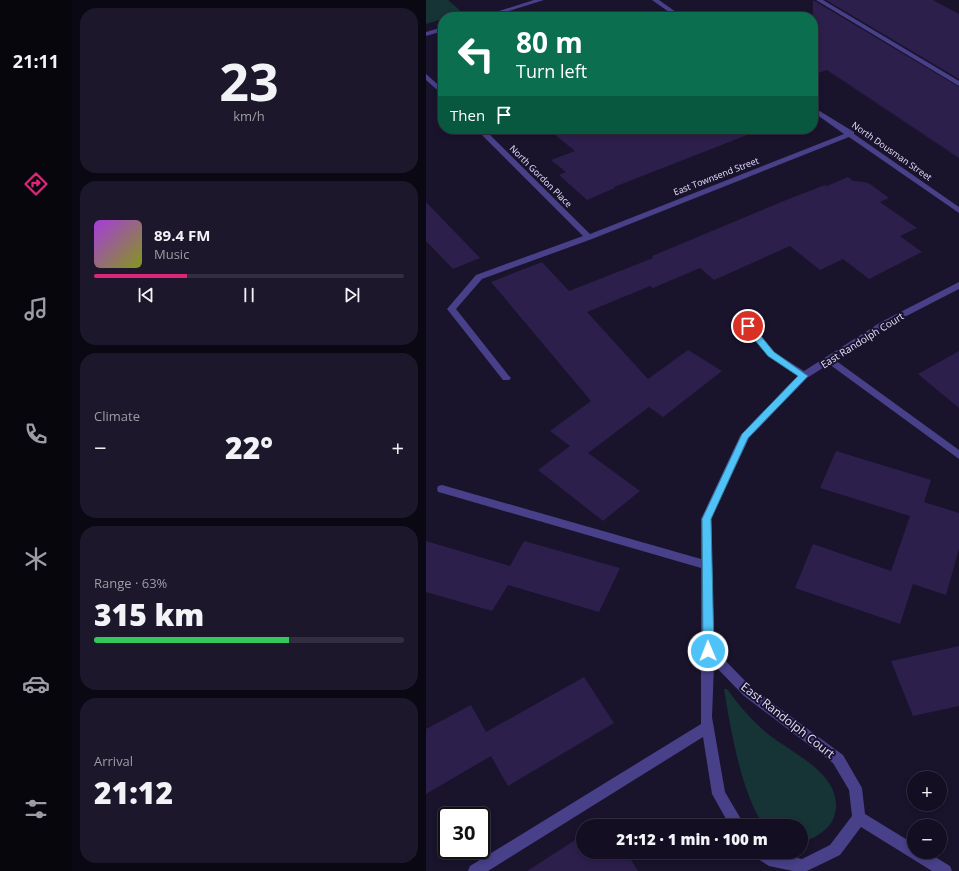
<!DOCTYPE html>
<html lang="en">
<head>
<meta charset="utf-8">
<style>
  body { margin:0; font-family:"Open Sans",sans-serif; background:#1c172a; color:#f1f3f6; height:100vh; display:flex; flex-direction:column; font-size:15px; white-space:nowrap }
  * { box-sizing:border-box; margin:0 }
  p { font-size:13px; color:#9d9ca5 }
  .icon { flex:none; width:22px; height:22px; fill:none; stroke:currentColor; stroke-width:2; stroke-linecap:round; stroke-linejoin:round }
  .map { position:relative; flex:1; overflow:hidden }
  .panel { display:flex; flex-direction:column; gap:8px; padding:8px; background:#0a0812; width:354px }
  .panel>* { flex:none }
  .hud { position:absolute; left:12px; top:12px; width:380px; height:122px; border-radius:16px; box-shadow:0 2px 6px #0003,0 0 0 1px #322e3f; background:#0b6e4f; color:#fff; overflow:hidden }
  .controls { position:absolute; left:481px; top:771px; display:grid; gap:8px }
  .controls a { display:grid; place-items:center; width:40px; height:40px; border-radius:50%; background:#130e21; box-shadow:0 2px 6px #0003,0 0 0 1px #322e3f; font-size:20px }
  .speed { position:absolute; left:12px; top:807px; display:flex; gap:8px; font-size:20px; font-weight:700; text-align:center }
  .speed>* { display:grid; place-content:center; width:52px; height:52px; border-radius:50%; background:#130e21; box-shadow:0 2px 6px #0003,0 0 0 1px #322e3f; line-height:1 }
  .speed .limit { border:2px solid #111; border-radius:6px; background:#fff; color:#111 }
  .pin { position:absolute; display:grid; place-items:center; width:34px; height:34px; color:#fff; margin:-17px; border:2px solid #fff; border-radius:50%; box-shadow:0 1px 4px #0007 }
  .me { position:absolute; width:44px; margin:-22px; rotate:359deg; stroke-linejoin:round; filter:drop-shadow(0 0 3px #0008) }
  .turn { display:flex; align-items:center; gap:14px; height:84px; padding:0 12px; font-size:18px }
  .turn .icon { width:52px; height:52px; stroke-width:2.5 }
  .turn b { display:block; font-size:28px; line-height:34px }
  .then { display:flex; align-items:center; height:38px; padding:0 12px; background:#0003; gap:8px; font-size:15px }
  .big { font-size:30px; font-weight:800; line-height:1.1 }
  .panel .tile { flex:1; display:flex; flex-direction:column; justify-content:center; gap:6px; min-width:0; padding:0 14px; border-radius:16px; background:#1c172a }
  .panel .dial { align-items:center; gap:0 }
  .dial b { font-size:52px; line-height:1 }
  .song { display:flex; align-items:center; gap:12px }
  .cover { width:48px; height:48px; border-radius:6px; background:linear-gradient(135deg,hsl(280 70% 55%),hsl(70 70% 35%)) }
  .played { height:4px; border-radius:2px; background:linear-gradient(90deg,#db2777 30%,#322e3f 30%) }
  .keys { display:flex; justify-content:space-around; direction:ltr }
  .heat { display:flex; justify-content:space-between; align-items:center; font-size:22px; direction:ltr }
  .charge { height:6px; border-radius:3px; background:linear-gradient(90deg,#34c759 63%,#322e3f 0) }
  .trip { position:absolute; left:150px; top:819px; width:232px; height:40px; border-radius:20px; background:#130e21; box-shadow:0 2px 6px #0003,0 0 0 1px #322e3f; font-weight:800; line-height:40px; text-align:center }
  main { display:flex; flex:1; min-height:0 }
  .tab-bar { display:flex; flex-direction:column; width:72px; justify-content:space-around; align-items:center; background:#08060d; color:#9d9ca5 }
  .tab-bar .icon { width:28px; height:28px }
  .tab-bar .selected { color:#db2777 }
  .tab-bar b { font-size:18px; color:#f1f3f6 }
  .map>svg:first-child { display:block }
  .green { fill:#163436 }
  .building { fill:#2c1f4c }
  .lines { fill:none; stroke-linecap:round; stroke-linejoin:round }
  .minor { fill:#484089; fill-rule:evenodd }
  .route { fill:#4fc3f7; stroke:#337fa1 }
  .labels { text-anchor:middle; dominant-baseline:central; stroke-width:4; stroke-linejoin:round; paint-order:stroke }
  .far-street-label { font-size:9px; fill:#e5dffe; stroke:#19132c }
  .street-label { font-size:10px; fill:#e5dffe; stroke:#19132c }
  .near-street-label { font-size:12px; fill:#e5dffe; stroke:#19132c }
</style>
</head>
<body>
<main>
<nav class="tab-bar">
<b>21:11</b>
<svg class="icon selected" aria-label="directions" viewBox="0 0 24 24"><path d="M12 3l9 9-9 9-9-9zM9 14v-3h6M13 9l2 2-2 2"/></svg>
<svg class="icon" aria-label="music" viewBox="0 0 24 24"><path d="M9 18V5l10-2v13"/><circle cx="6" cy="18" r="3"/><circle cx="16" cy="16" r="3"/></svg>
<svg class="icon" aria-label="phone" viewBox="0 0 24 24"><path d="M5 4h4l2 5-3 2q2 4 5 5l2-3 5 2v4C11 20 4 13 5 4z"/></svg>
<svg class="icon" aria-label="climate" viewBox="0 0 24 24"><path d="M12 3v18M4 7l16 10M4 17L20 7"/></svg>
<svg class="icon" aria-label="car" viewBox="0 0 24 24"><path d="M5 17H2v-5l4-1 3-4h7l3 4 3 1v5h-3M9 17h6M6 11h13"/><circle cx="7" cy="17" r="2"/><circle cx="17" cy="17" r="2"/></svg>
<svg class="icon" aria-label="filters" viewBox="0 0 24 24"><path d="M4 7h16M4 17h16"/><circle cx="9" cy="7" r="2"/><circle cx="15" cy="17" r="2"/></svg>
</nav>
<section class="panel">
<div class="tile dial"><b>23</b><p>km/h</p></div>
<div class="tile">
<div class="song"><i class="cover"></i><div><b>89.4 FM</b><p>Music</p></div></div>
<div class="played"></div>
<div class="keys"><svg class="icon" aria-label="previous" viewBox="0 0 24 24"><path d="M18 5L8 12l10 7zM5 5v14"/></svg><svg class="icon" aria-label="pause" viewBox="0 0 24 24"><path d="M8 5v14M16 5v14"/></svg><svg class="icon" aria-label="next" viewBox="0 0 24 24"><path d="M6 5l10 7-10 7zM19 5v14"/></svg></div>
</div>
<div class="tile"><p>Climate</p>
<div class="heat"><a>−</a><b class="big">22°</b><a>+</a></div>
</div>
<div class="tile"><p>Range · 63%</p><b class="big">315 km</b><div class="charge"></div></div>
<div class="tile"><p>Arrival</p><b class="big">21:12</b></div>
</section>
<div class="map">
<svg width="533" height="871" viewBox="0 0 533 871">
  <rect width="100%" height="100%" fill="#19132c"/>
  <path class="green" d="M 0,0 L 22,0 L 37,13 L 25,17 L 17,17 L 17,19 L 0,24 Z
    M 298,689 L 301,689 C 311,703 322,716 335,728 C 358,750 411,769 410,806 C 410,813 407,822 401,828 C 394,834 385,841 375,841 L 375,826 L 339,826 C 316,799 304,725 298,689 Z"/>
  <path class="building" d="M 387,0 L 533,87 L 533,158 L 401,70 L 387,75 Z
    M 400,0 L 507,0 L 533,14 L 533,79 Z
    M 122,129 L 334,129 L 334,130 L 188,187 L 189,188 L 161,200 L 133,175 L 140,172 L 125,160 L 149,151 Z
    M 422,177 L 427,181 L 438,182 L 444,184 L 463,198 L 454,202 L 491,228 L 474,236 L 496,252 L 443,279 L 417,259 L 394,270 L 364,246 L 288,280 L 274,268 L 227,288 L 224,286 L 161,312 L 222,379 L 262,350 L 296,371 L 237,417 L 223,407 L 162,453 L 214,491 L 177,521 L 112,470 L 144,446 L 124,431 L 165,401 L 65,282 L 116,262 L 143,291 L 227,258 L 226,256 L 365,198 L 399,185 L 401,186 Z
    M 0,202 L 54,258 L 27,269 L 0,241 Z
    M 533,351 L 533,408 L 492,374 Z
    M 410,451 L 505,480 L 498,502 L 533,513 L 533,549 L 520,595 L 487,584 L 474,624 L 369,588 L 387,544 L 465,571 L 484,516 L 394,488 Z
    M 0,541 L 84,566 L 98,541 L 194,568 L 173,612 L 82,585 L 66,611 L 0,592 Z
    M 533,646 L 533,706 L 487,716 L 465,661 Z
    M 158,677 L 188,723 L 82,786 L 65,756 L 0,794 L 0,729 L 45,705 L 60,732 Z
    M 157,835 L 157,852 L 200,852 L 212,871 L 101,871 Z"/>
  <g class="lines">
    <path class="minor" d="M 108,0 L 118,0 L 64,17 L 54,17 Z
      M 226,0 L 233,0 L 257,17 L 250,17 Z
      M 390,0 L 397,0 L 533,81 L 533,86 Z
      M 17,27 L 17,31 L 0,36 L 0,32 Z
      M 0,74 L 17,89 L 17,95 L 0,80 Z
      M 387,107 L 428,132 L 428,134 L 533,207 L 533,213 L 423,137 L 166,239 L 56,279 L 30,309 L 83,376 L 85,378 L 83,380 L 77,380 L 21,309 L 50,275 L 157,236 L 50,129 L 58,129 L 164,234 L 418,134 L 387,112 Z
      M 533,282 L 533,289 L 461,326 L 409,360 L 533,450 L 533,459 L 403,364 L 381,378 L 323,438 L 285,519 L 288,649 L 326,688 L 417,755 L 436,788 L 439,814 L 488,844 L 488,852 L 501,852 L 524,866 L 526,871 L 506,871 L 435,827 L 414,855 L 381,871 L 367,871 L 343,866 L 329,857 L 327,852 L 345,852 L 376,859 L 404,845 L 426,816 L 423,790 L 407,763 L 318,696 L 288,665 L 286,717 L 299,792 L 319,826 L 304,826 L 286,794 L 277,737 L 62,871 L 42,871 L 44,866 L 275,724 L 275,568 L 16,493 L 12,492 L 11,489 L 12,486 L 16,485 L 275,559 L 275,519 L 314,436 L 372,376 L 342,356 L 319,328 L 317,326 L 319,324 L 325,324 L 348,352 L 378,371 L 455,322 Z"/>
  </g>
  <path class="route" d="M 319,324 L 325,324 L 348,352 L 382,376 L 322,438 L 285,519 L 288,651 L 286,654 L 282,656 L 279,654 L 277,651 L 276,519 L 316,434 L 372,376 L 342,356 L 319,328 L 317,326 Z"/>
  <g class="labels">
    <g class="far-street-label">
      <text transform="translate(466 151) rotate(35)">North Dousman Street</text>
      <text transform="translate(115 176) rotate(45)">North Gordon Place</text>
      <text transform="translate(290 176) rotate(-21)">East Townsend Street</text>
    </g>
    <g class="street-label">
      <text transform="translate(436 340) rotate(-32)">East Randolph Court</text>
    </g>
    <g class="near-street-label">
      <text transform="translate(362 720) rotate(38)">East Randolph Court</text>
    </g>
  </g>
</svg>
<div class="controls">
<a>+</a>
<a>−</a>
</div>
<div class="speed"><div class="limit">30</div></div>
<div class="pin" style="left:322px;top:326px;background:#d93025"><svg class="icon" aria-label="arrive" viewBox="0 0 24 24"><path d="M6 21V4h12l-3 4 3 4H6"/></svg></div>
<svg class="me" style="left:282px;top:651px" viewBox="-20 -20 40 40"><circle r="17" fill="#4fc3f7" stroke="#fff" stroke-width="3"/><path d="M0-11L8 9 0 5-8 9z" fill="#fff"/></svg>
<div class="trip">21:12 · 1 min · 100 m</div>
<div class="hud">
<div class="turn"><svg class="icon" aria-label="left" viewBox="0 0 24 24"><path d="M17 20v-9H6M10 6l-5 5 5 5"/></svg><div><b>80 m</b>Turn left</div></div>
<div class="then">Then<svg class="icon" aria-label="arrive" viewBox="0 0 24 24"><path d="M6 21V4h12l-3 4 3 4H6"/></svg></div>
</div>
</div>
</main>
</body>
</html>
